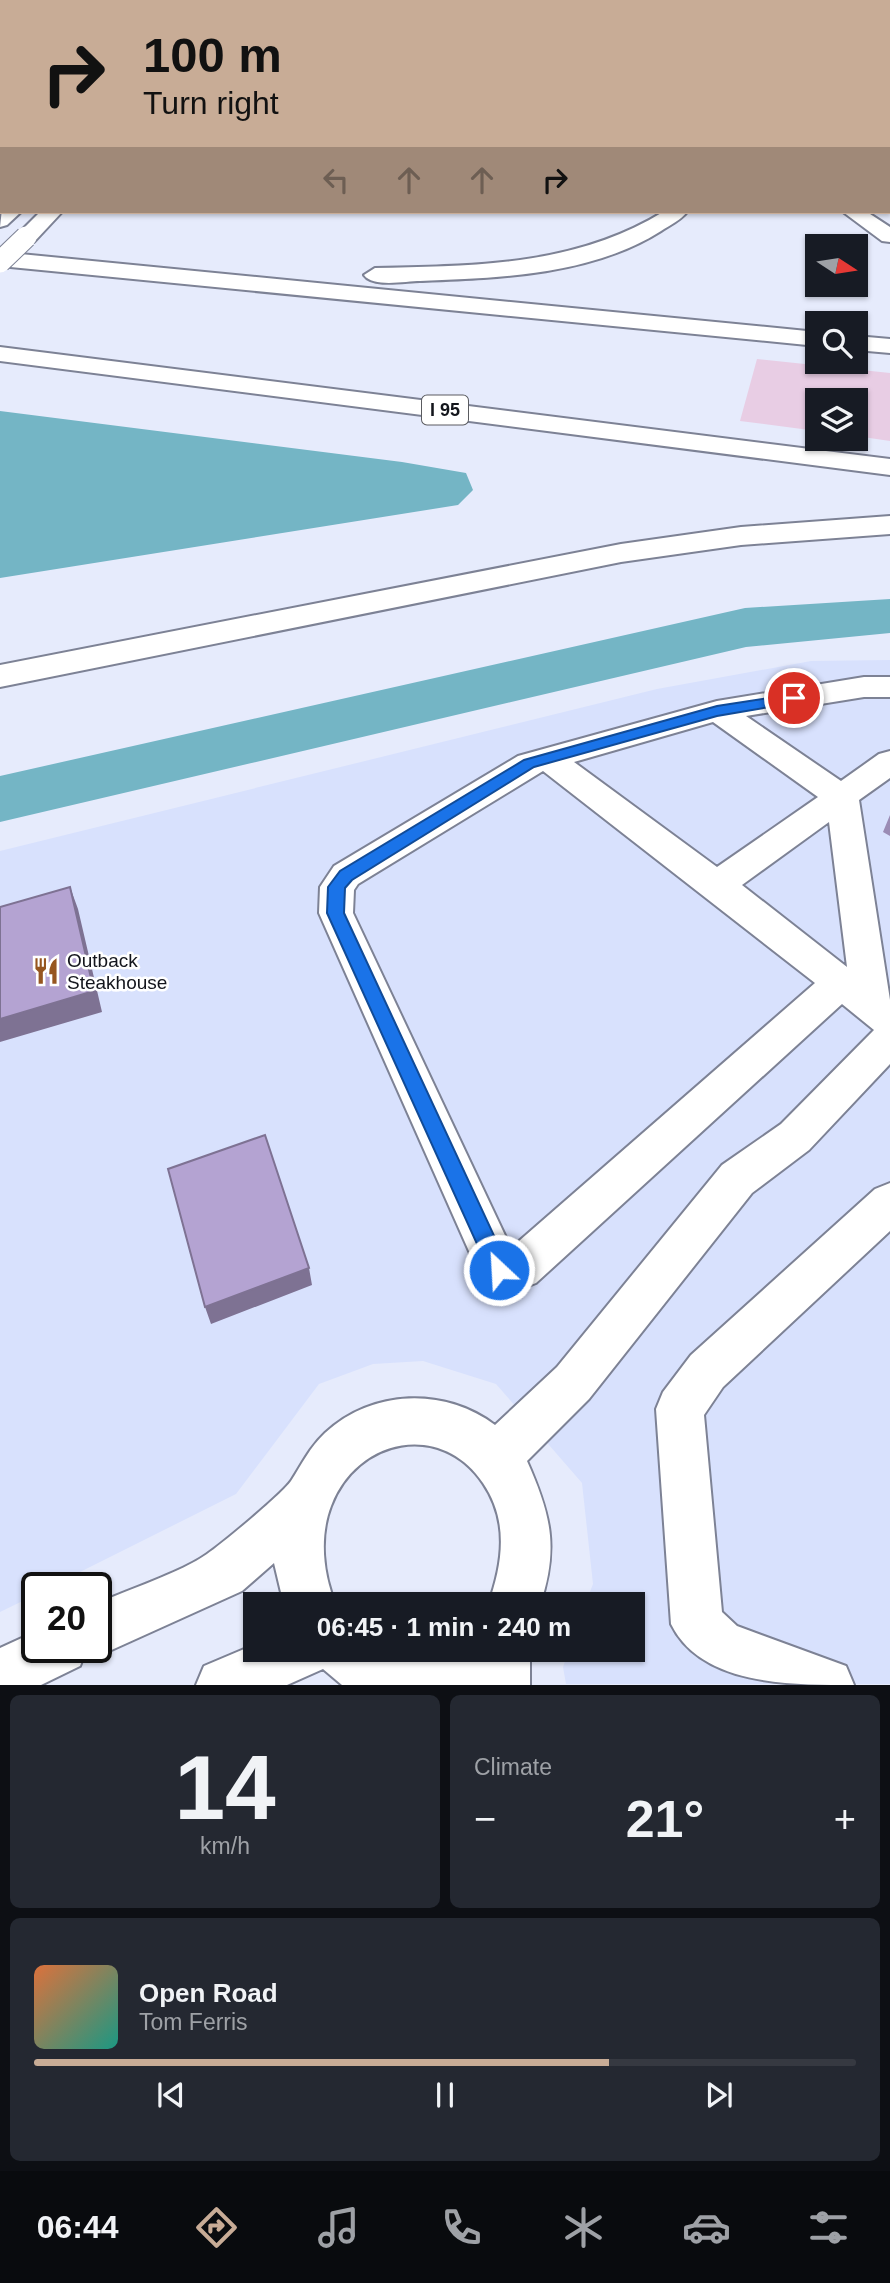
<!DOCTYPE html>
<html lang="en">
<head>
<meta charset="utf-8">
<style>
  body { margin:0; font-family:Arial,sans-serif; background:#242831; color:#f1f3f6; height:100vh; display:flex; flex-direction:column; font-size:26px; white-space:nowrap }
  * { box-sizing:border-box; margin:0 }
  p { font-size:23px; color:#9ea1a6 }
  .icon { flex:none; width:38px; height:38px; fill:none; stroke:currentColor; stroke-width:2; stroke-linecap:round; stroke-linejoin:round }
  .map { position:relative; height:1685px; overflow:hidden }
  .sheet { display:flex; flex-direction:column; gap:10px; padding:10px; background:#0d0f14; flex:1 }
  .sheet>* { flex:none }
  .top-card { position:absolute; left:0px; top:0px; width:891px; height:214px; box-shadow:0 2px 5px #0004; background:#c8ac96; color:#111; overflow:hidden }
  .needle { width:46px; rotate:102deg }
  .controls { position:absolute; left:805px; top:234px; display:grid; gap:14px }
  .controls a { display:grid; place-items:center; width:63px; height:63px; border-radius:0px; background:#171b24; box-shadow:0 2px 5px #0004; font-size:35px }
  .speed { position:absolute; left:21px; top:1572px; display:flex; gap:14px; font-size:35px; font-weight:700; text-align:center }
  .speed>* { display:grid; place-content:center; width:91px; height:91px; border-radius:50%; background:#171b24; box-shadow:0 2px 5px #0004; line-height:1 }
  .speed .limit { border:4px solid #111; border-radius:10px; background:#fff; color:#111 }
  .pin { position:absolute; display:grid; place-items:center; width:60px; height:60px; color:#fff; margin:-30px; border:4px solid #fff; border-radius:50%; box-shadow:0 2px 7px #0007 }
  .me { position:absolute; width:77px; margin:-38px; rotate:335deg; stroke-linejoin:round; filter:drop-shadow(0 0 5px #0008) }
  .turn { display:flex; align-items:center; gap:24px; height:147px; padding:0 28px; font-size:32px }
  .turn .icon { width:91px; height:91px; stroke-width:2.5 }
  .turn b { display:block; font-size:49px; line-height:60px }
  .lanes { display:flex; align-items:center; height:66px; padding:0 28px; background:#0003; justify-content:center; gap:35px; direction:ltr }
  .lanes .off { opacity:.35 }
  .big { font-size:52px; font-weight:700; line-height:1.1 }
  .sheet .widget { flex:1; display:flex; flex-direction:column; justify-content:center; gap:10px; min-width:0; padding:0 24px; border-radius:10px; background:#242831 }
  .sheet .dial { align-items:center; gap:0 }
  .dial b { font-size:91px; line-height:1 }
  .song { display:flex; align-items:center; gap:21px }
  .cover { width:84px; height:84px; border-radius:10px; background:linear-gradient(135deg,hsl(20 70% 55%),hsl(170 70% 35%)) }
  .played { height:7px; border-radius:4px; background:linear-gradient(90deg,#c8ac96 70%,#363941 70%) }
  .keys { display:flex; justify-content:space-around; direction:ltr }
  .heat { display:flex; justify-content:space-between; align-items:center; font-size:38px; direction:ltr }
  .sheet .tiles { flex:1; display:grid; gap:10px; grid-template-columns:1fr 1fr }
  .widget:last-child { grid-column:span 2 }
  .trip { position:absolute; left:243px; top:1592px; width:402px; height:70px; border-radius:0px; background:#171b24; box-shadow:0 2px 5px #0004; font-weight:700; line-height:70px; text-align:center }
  .tabs { display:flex; height:112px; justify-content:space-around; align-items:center; background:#090b0e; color:#9ea1a6 }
  .tabs .icon { width:49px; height:49px }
  .tabs .on { color:#c8ac96 }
  .tabs b { font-size:32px; color:#f1f3f6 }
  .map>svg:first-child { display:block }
  .built { fill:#d8e1fd }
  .green { fill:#e8cde4 }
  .water { fill:#74b5c5 }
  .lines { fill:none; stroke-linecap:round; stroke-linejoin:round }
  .minor-casing { stroke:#7d8295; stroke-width:4 }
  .major-casing { stroke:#7d8295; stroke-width:4 }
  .highway-casing { stroke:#7d8295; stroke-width:4 }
  .minor { fill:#fff; fill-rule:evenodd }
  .major { fill:#fff; fill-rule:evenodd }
  .highway { fill:#fff; fill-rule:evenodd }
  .major-bridge-casing { stroke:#7d8295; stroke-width:23; stroke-linecap:butt }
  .major-bridge { stroke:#fff; stroke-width:21 }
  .wall { fill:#9b8cb5 }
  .shaded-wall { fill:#7e7293 }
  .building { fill:#b4a3d2; stroke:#7e7293; stroke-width:2 }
  .route { fill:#1a73e8; stroke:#114b97; stroke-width:2 }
  .labels { text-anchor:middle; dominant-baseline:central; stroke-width:5; stroke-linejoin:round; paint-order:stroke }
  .shield { fill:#fff; stroke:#5a5b60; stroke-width:2 }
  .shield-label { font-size:18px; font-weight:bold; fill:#13151c }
  .poi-label { font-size:19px; fill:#13151c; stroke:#fff; text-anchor:start }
</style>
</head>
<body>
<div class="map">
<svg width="890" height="1685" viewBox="0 0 890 1685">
  <rect width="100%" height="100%" fill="#e6ebfc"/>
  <path class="built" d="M 890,660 L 890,1684 L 566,1684 L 563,1667 L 569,1650 L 634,1650 L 634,1605 L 585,1605 L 593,1584 L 582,1483 L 496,1384 L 423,1361 L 373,1364 L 319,1384 L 236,1494 L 50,1587 L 37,1587 L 37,1594 L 0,1612 L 0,851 L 657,689 L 811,661 Z"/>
  <path class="green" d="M 757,359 L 890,373 L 890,441 L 856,436 L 856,401 L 817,401 L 817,431 L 740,421 Z"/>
  <path class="water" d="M 0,411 L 402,462 L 466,473 L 473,490 L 458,505 L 0,578 Z
    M 890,599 L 890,633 L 746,647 L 0,822 L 0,776 L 745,608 Z"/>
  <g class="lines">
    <defs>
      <path id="minor" d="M 65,0 L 78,0 L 64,2 Z
        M 125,0 L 138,0 L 124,2 Z
        M 152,0 L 165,0 L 151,2 Z
        M 419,0 L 434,0 L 435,2 L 420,2 Z
        M 608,0 L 629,0 L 630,2 L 609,2 Z
        M 643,0 L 656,0 L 642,2 Z
        M 769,0 L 781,0 L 782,2 L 770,2 Z
        M 850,0 L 862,0 L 862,2 L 850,2 Z
        M 0,59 L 2,59 L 2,67 L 0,67 Z
        M 889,106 L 890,107 L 890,117 L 889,116 Z
        M 889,136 L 890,136 L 890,146 L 889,146 Z
        M 864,677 L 890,677 L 890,697 L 864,697 L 746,716 L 841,781 L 879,754 L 890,751 L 890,778 L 859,800 L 890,1000 L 890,1064 L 809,1150 L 752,1193 L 589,1399 L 527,1461 C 551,1515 559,1548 540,1605 L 488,1605 C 503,1563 509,1521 483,1483 C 441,1421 357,1438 331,1506 C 319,1537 323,1575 336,1605 L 284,1605 L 274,1563 L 242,1591 L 96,1657 L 85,1653 L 80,1666 L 41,1685 L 0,1685 L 0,1648 L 37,1631 L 37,1647 L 96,1647 L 96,1604 C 127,1590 182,1572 207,1554 C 223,1543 282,1494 291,1481 C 302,1464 310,1447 325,1433 C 372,1389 445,1387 495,1425 L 557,1367 L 722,1165 L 781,1124 L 874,1030 L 842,1004 L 536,1283 C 517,1291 503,1293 484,1285 L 319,913 L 320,887 L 334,866 L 518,756 L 717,701 ZM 713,722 L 818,797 L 717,867 L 574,762 ZM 543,771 L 815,983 L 511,1248 L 353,913 L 354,890 L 358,884 ZM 829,822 L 847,967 L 742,885 Z
        M 890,1183 L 890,1231 L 723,1387 L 704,1415 L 722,1612 L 737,1626 L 846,1666 L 854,1685 C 788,1685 701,1685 671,1624 L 656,1409 L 663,1392 L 691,1355 L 875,1189 Z
        M 256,1644 L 256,1650 L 530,1650 L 530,1685 L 342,1685 L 323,1669 L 287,1685 L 196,1685 L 204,1666 Z"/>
      <path id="major" d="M 2,209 L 2,212 L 21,212 L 7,225 L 0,227 Z
        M 40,212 L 62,212 L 34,242 L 18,242 L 15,237 Z"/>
      <path id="highway" d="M 244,0 L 260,0 L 243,2 Z
        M 276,0 L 290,0 L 291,2 L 276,2 Z
        M 0,102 L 2,102 L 0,113 Z
        M 663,212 L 687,212 C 681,220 670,225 661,231 C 592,275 500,278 420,281 C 406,281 373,288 364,275 L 375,268 C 475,266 575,266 663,212 Z
        M 843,212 L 867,212 L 890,227 L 890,242 L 882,241 Z
        M 0,252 L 817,332 L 817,346 L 0,266 Z
        M 856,336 L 890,339 L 890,353 L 856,350 Z
        M 0,347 L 890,459 L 890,475 L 0,361 Z
        M 890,516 L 890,534 L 741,545 L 621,562 L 0,687 L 0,665 L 621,544 L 741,527 Z"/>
    </defs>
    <use href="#minor" class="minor-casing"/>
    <use href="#major" class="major-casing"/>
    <use href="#highway" class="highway-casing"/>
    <use href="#minor" class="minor"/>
    <use href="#major" class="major"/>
    <use href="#highway" class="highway"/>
    <defs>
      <path id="major-bridge" d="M 0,262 L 26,237"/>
    </defs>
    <use href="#major-bridge" class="major-bridge-casing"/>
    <use href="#major-bridge" class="major-bridge"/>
  </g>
  <path class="wall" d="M 0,0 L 11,0 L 10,2 L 2,2 L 2,9 L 0,9 Z
    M 477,0 L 504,0 L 504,2 L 487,2 Z
    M 877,0 L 890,0 L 890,97 L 889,96 L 889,2 L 877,2 Z
    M 890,815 L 890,836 L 883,832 Z"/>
  <path class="shaded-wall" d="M 70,887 L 78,909 L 102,1012 L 0,1042 L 0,1019 Z
    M 309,1268 L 312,1285 L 211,1324 L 205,1307 Z"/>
  <path class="building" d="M 883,0 L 890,0 L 890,34 L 889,2 L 883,2 Z
    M 889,56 L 890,56 L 890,79 L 889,78 Z
    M 70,887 L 94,991 L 0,1019 L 0,907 Z
    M 265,1135 L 309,1268 L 205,1307 L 168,1169 Z"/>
  <path class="route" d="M 794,694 L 799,695 L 799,702 L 717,716 L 534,767 L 352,880 L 345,888 L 344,913 L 510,1270 L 506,1277 L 499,1280 L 492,1277 L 327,913 L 328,887 L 340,871 L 524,760 L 717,706 Z"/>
  <defs>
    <symbol id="restaurant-bare" viewBox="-9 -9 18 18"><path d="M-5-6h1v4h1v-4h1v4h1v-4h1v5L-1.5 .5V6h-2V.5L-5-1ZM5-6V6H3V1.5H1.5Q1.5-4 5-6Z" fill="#965620" stroke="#fff" stroke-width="2.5" paint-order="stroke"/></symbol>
  </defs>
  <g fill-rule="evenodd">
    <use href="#restaurant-bare" x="27" y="952" width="38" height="38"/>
  </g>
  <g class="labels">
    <rect class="shield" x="422" y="395.5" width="46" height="29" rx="5"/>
    <g class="shield-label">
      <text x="445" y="410">I 95</text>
    </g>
    <g class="poi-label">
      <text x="67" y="960">Outback<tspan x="67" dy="22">Steakhouse</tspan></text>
    </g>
  </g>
</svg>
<div class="controls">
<a><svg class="needle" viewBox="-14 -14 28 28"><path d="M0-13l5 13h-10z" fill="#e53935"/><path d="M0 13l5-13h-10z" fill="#9ea1a6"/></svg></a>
<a><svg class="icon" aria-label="search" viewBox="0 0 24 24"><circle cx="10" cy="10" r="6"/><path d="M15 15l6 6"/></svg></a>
<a><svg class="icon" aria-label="layers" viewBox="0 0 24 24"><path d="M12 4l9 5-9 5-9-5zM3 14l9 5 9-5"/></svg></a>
</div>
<div class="speed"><div class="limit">20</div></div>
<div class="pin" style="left:794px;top:698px;background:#d93025"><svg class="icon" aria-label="arrive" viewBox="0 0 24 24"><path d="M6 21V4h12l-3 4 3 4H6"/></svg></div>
<svg class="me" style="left:499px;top:1270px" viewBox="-20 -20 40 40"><circle r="17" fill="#1a73e8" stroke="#fff" stroke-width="3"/><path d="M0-11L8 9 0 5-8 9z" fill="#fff"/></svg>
<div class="trip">06:45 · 1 min · 240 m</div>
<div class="top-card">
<div class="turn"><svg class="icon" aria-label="right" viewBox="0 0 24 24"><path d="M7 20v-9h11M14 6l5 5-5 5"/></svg><div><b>100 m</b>Turn right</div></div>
<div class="lanes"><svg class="icon off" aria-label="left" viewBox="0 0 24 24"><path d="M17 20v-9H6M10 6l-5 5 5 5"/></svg><svg class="icon off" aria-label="ahead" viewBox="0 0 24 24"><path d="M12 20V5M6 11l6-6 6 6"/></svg><svg class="icon off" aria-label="ahead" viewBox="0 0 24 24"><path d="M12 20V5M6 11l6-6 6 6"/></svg><svg class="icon" aria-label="right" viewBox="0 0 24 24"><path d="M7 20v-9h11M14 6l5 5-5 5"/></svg></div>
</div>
</div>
<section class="sheet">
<div class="tiles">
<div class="widget dial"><b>14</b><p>km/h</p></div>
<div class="widget"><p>Climate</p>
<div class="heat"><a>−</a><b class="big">21°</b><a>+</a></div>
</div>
<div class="widget">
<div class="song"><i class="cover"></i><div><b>Open Road</b><p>Tom Ferris</p></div></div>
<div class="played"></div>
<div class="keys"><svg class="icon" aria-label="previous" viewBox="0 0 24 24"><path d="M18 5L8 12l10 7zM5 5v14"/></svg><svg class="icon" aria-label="pause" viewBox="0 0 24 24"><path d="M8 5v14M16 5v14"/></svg><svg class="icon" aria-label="next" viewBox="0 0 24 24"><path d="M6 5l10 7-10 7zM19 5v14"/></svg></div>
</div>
</div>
</section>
<nav class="tabs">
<b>06:44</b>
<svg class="icon on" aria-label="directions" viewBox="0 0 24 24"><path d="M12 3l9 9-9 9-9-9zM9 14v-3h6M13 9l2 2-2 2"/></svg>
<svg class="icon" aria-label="music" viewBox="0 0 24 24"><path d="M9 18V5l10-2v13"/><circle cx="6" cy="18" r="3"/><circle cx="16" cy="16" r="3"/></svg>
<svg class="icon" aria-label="phone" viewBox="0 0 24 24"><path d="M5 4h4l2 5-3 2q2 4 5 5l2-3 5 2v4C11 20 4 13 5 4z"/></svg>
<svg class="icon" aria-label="climate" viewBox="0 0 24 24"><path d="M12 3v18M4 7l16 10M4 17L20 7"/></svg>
<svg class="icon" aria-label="car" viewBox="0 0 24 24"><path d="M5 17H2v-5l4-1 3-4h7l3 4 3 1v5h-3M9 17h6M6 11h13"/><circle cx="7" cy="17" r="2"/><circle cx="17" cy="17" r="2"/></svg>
<svg class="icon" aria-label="filters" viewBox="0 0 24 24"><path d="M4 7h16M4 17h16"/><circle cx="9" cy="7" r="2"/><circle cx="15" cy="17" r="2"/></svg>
</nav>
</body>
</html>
